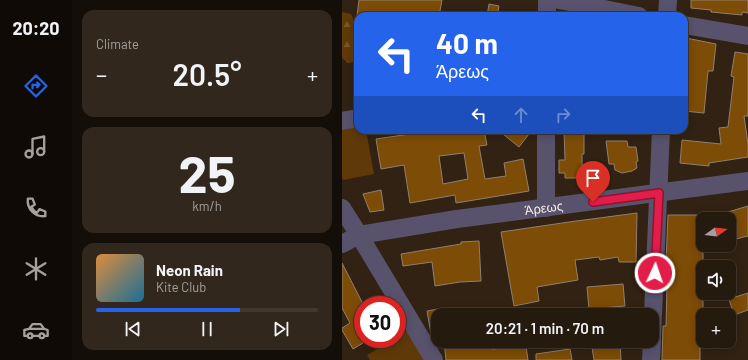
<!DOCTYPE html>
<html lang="en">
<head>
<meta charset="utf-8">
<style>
  body { margin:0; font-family:Barlow,sans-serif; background:#31271c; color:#f1f3f6; height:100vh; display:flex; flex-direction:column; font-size:15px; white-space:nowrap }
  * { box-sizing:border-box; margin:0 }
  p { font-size:13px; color:#a3a19e }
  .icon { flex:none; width:22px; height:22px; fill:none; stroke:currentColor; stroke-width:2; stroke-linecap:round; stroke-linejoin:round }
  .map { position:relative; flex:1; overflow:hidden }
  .sheet { display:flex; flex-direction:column; gap:10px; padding:10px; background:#140e08; width:270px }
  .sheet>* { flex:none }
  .guide { position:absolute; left:12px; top:12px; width:334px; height:122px; border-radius:12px; box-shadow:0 2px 10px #0003,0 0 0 1px #42382e; background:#2563eb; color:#fff; overflow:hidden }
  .needle { width:26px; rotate:76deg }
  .tools { position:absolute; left:354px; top:212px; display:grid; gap:8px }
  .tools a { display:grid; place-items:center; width:40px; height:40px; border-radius:8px; background:#251a0e; box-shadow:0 2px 10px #0003,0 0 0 1px #42382e; font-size:20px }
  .speed { position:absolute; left:12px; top:296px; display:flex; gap:8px; font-size:20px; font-weight:700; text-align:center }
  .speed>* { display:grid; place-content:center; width:52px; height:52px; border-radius:50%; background:#251a0e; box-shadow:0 2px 10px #0003,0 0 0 1px #42382e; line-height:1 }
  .speed .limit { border:6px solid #d22; background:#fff; color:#111 }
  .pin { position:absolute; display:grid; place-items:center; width:34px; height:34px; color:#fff; margin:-41px -17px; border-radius:50% 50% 50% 0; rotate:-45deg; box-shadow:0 0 4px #0007 }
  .pin .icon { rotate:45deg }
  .me { position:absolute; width:44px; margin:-22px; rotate:3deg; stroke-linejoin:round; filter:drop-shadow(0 0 3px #0008) }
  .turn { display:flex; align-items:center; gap:14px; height:84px; padding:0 16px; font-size:18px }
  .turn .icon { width:52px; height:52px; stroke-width:2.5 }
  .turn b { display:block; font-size:28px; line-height:34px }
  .lanes { display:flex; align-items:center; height:38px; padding:0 16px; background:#0003; justify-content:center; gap:20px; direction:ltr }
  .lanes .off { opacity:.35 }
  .big { font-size:30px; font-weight:600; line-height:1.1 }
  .sheet .widget { flex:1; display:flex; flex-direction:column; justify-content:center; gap:6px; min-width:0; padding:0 14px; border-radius:12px; background:#31271c }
  .sheet .dial { align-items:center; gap:0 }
  .dial b { font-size:52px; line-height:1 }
  .song { display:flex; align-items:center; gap:12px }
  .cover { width:48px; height:48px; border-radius:6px; background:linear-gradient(135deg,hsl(30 70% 55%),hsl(200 70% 35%)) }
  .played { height:4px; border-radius:2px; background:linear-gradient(90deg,#2563eb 65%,#42382e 65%) }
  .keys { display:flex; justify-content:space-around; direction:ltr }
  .heat { display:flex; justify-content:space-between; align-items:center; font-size:22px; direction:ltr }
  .trip { position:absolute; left:89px; top:308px; width:228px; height:40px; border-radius:12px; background:#251a0e; box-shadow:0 2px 10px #0003,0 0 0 1px #42382e; font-weight:600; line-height:40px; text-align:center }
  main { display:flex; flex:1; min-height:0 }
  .tabs { display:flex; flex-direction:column; width:72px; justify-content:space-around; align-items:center; background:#0f0a06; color:#a3a19e }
  .tabs .icon { width:28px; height:28px }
  .tabs .selected { color:#2563eb }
  .tabs b { font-size:18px; color:#f1f3f6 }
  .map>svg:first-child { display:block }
  .green { fill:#5f3907 }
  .forest { fill:url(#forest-firs) }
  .building { fill:#7d4c06; stroke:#91806e; fill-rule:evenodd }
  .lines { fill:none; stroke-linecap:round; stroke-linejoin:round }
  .minor { stroke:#58526d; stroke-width:18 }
  .route-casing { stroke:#92132f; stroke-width:10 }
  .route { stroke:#e11d48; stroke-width:7 }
  .labels { text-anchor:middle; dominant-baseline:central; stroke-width:4; stroke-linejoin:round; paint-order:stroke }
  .street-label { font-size:13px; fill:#f9efe5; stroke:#140d07 }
</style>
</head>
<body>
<main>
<nav class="tabs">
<b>20:20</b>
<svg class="icon selected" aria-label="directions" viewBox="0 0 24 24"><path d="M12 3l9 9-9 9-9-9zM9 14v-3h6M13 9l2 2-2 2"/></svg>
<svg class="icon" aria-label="music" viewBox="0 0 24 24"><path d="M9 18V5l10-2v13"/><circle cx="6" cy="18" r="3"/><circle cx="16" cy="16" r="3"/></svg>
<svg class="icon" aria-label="phone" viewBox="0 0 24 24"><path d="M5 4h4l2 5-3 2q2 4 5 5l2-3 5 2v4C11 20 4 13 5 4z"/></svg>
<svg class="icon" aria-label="climate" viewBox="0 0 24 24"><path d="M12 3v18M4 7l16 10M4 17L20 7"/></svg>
<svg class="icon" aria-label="car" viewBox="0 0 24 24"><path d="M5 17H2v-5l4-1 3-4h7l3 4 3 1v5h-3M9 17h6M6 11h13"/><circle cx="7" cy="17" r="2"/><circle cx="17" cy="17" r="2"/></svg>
</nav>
<section class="sheet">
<div class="widget"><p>Climate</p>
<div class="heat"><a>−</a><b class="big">20.5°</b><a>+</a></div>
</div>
<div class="widget dial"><b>25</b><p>km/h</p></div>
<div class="widget">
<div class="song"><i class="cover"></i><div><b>Neon Rain</b><p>Kite Club</p></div></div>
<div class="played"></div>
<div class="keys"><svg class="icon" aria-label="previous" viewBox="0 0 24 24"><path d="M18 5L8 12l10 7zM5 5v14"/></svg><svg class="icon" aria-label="pause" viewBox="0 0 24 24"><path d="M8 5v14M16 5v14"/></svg><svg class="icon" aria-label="next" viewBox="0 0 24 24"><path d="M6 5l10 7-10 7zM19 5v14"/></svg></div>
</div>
</section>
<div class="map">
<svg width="406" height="360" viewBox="0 0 406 360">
  <defs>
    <pattern id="forest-firs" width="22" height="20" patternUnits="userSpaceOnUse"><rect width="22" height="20" fill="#5f3907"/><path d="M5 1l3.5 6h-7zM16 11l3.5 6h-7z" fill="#77562b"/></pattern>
  </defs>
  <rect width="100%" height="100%" fill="#312213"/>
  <path class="green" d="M 16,126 L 16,130 L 24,130 L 32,174 L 1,180 L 0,177 L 0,129 Z
    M 67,330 L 84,360 L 28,360 L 25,355 L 52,339 L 55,339 L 55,337 Z"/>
  <path class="forest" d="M 0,12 L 9,14 L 14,25 L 16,27 L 16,61 L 6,63 L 0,58 Z"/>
  <path class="building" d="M 17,0 L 100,0 L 97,16 L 15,16 Z
    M 349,0 L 406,0 L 406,13 L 400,12 L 400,15 L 369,12 L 369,10 L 349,8 Z
    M 147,4 L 157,6 L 155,16 L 145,16 Z
    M 344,38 L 374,44 L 371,71 L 366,71 L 362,113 L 342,111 L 342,55 Z
    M 393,52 L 406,54 L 406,116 L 402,116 L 406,144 L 406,157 L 367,163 L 367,166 L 338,163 L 340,140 L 379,144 L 377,128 L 386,127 L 392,77 L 389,76 Z
    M 74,130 L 100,130 L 100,133 L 114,130 L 142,130 L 145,145 L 137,146 L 143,179 L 164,176 L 162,163 L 181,159 L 187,191 L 114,203 L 113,195 L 68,203 L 62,165 L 39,169 L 34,139 L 75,133 ZM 122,153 L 126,179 L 101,184 L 97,156 Z
    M 156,130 L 190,130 L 177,147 Z
    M 222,130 L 242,130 L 242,154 L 240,154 L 240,178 L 223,178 L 223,173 L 217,173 L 217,160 L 223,160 Z
    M 264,141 L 285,141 L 286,147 L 294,147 L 296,161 L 294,162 L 295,168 L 290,171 L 280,173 L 273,170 L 272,164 L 267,164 Z
    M 39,190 L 42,210 L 28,212 L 21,194 Z
    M 406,206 L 406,236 L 394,239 L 386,212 Z
    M 295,213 L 294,262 L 277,262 L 276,257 L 258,260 L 257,257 L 233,260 L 236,280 L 195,287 L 197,301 L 172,306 L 159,232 L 227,222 Z
    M 326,215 L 361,215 L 361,264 L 355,265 L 355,292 L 361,292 L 361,340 L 358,340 L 358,360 L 320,360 L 321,326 L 324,326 L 325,286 L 323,286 Z
    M 137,241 L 139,281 L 118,282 L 93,286 L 90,262 L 61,266 L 59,254 L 119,244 L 119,242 Z
    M 0,263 L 21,304 L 21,343 L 11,349 L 0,330 L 0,328 L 8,323 L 0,308 Z
    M 281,284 L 283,306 L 247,309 L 245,287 Z
    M 406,293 L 406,310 L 392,315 L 387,299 Z
    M 96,309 L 96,340 L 92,340 L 89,334 L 85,311 Z
    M 102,341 L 149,341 L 150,349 L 184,346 L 186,360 L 104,360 Z
    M 249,341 L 278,341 L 279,360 L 252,360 Z
    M 228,349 L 230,360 L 194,360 L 194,354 Z"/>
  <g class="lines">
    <g class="minor">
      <path d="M 217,0 L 297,16"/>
      <path d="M 205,16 L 205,0"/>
      <path d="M 325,16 L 326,0"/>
      <path d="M 342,25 L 406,36"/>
      <path d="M 0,121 L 16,118"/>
      <path d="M 204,130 L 204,208"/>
      <path d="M 0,208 L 17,235 L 92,360"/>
      <path id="s1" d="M 0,244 L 17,235 L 115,219 L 406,181"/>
      <path d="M 310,337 L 319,130"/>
      <path d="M 309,360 L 310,341"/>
    </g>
  </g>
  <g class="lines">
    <defs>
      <path id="route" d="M 251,202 L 317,193 L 313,273"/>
    </defs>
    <use href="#route" class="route-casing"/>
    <use href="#route" class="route"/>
  </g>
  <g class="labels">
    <g class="street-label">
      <text stroke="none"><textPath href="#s1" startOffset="206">Άρεως</textPath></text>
    </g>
  </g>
</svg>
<div class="tools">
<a><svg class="needle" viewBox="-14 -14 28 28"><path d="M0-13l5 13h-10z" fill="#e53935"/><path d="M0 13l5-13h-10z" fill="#a3a19e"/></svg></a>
<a><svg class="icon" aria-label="sound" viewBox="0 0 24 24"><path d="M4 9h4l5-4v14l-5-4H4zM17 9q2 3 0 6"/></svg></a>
<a>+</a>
</div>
<div class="speed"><div class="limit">30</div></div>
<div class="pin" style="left:251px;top:202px;background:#d93025"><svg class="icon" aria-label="arrive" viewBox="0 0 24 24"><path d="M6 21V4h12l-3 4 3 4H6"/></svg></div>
<svg class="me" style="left:313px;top:273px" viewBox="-20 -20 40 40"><circle r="17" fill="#e11d48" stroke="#fff" stroke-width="3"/><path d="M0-11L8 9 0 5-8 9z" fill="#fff"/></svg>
<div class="trip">20:21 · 1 min · 70 m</div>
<div class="guide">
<div class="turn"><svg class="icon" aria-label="left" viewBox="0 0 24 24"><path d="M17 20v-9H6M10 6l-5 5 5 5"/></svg><div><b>40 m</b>Άρεως</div></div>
<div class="lanes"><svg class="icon" aria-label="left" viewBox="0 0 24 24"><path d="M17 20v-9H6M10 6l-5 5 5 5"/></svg><svg class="icon off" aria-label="ahead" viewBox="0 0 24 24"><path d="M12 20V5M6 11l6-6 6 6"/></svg><svg class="icon off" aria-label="right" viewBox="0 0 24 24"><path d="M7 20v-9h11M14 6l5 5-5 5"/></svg></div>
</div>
</div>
</main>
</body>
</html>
